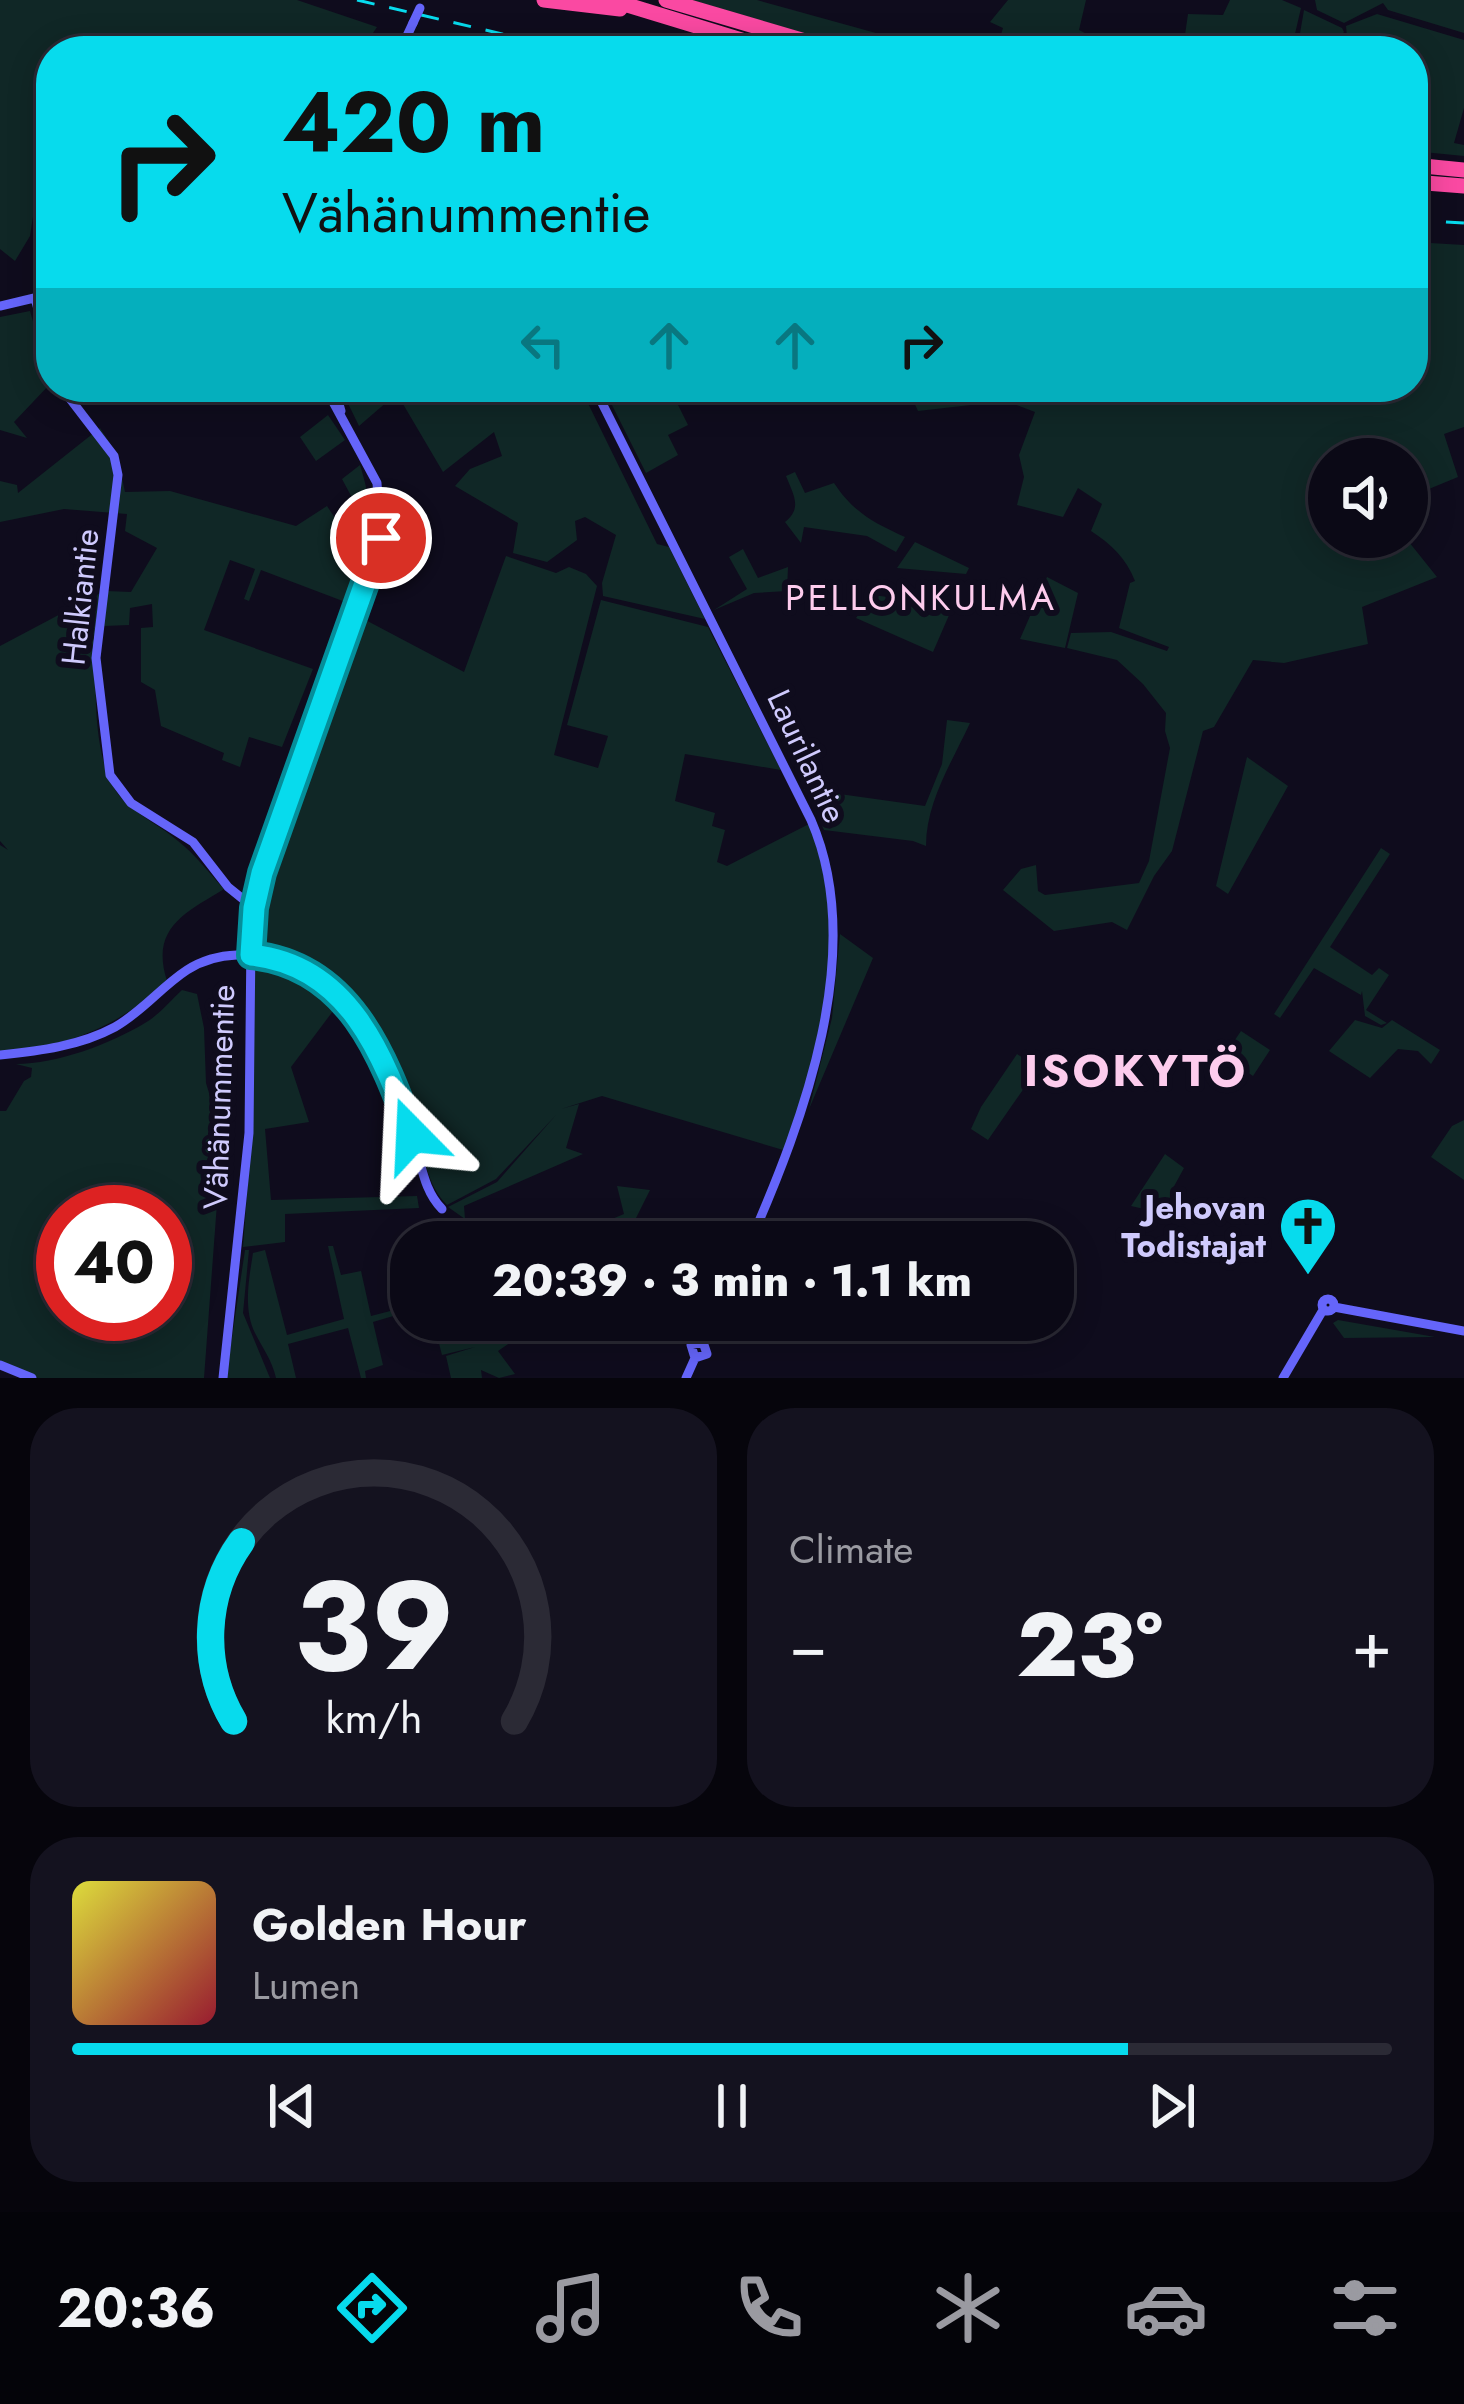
<!DOCTYPE html>
<html lang="en">
<head>
<meta charset="utf-8">
<style>
  body { margin:0; font-family:Jost,sans-serif; background:#14121f; color:#f1f3f6; height:100vh; display:flex; flex-direction:column; font-size:45px; white-space:nowrap }
  * { box-sizing:border-box; margin:0 }
  p { font-size:39px; color:#9a9aa1 }
  .icon { flex:none; width:66px; height:66px; fill:none; stroke:currentColor; stroke-width:2; stroke-linecap:round; stroke-linejoin:round }
  .map { position:relative; height:1378px; overflow:hidden }
  .side { display:flex; flex-direction:column; gap:30px; padding:30px; background:#06050c; flex:1 }
  .side>* { flex:none }
  .banner { position:absolute; left:36px; top:36px; width:1392px; height:366px; border-radius:48px; box-shadow:0 6px 30px #0003,0 0 0 3px #2b2a35; background:#07dbed; color:#111; overflow:hidden }
  .tools { position:absolute; left:1308px; top:438px; display:grid; gap:24px }
  .tools a { display:grid; place-items:center; width:120px; height:120px; border-radius:50%; background:#0b0916; box-shadow:0 6px 30px #0003,0 0 0 3px #2b2a35; font-size:60px }
  .speed { position:absolute; left:36px; top:1185px; display:flex; gap:24px; font-size:60px; font-weight:700; text-align:center }
  .speed>* { display:grid; place-content:center; width:156px; height:156px; border-radius:50%; background:#0b0916; box-shadow:0 6px 30px #0003,0 0 0 3px #2b2a35; line-height:1 }
  .speed .limit { border:18px solid #d22; background:#fff; color:#111 }
  .pin { position:absolute; display:grid; place-items:center; width:102px; height:102px; color:#fff; margin:-51px; border:6px solid #fff; border-radius:50%; box-shadow:0 3px 12px #0007 }
  .me { position:absolute; width:132px; margin:-66px; rotate:339deg; stroke-linejoin:round; filter:drop-shadow(0 0 9px #0008) }
  .turn { display:flex; align-items:center; gap:42px; height:252px; padding:0 48px; font-size:54px }
  .turn .icon { width:156px; height:156px; stroke-width:2.5 }
  .turn b { display:block; font-size:84px; line-height:102px }
  .lanes { display:flex; align-items:center; height:114px; padding:0 48px; background:#0003; justify-content:center; gap:60px; direction:ltr }
  .lanes .off { opacity:.35 }
  .big { font-size:90px; font-weight:800; line-height:1.1 }
  .side .card { flex:1; display:flex; flex-direction:column; justify-content:center; gap:18px; min-width:0; padding:0 42px; border-radius:48px; background:#14121f }
  .side .dial { align-items:center; gap:0 }
  .dial svg { height:312px; overflow:visible; fill:none; stroke:#2b2a35; stroke-width:7; stroke-linecap:round; text-anchor:middle }
  .dial text { fill:#f1f3f6; stroke:none }
  .song { display:flex; align-items:center; gap:36px }
  .cover { width:144px; height:144px; border-radius:18px; background:linear-gradient(135deg,hsl(60 70% 55%),hsl(350 70% 35%)) }
  .played { height:12px; border-radius:6px; background:linear-gradient(90deg,#07dbed 80%,#2b2a35 80%) }
  .keys { display:flex; justify-content:space-around; direction:ltr }
  .heat { display:flex; justify-content:space-between; align-items:center; font-size:66px; direction:ltr }
  .side .tiles { flex:1; display:grid; gap:30px; grid-template-columns:1fr 1fr }
  .card:last-child { grid-column:span 2 }
  .trip { position:absolute; left:390px; top:1221px; width:684px; height:120px; border-radius:48px; background:#0b0916; box-shadow:0 6px 30px #0003,0 0 0 3px #2b2a35; font-weight:800; line-height:120px; text-align:center }
  .tab-bar { display:flex; height:192px; justify-content:space-around; align-items:center; background:#040409; color:#9a9aa1 }
  .tab-bar .icon { width:84px; height:84px }
  .tab-bar .active { color:#07dbed }
  .tab-bar b { font-size:54px; color:#f1f3f6 }
  .map>svg:first-child { display:block }
  .green { fill:#102726; fill-rule:evenodd }
  .lines { fill:none; stroke-linecap:round; stroke-linejoin:round }
  .secondary { stroke:#6565fa; stroke-width:9 }
  .highway { stroke:#fa49a2; stroke-width:15 }
  .rail { stroke:#07dbed; stroke-width:3; stroke-dasharray:18 15; stroke-linecap:butt }
  .secondary-bridge { stroke:#6565fa; stroke-width:9 }
  .route-casing { stroke:#058e9a; stroke-width:30 }
  .route { stroke:#07dbed; stroke-width:21 }
  .labels { text-anchor:middle; dominant-baseline:central; stroke-width:12; stroke-linejoin:round; paint-order:stroke }
  .street-label { font-size:33px; fill:#cfcafd; stroke:#0f0c1d }
  .poi-label { font-size:33px; font-weight:bold; fill:#cfcafd; stroke:#0f0c1d; text-anchor:end }
  .neighbourhood-label { font-size:36px; letter-spacing:3px; fill:#fdcced; stroke:#0f0c1d }
  .district-label { font-size:45px; font-weight:bold; letter-spacing:3px; fill:#fdcced; stroke:#0f0c1d }
</style>
</head>
<body>
<div class="map">
<svg width="1464" height="1378" viewBox="0 0 1464 1378">
  <rect width="100%" height="100%" fill="#0f0c1d"/>
  <path class="green" d="M 0,0 L 297,0 L 377,27 L 361,51 L 51,51 L 50,197 L 36,197 L 30,236 L 15,261 L 0,249 Z
    M 691,0 L 757,0 L 941,51 L 866,51 Z
    M 1008,0 L 1086,0 L 1079,30 L 1114,48 L 1112,51 L 996,51 L 1003,28 L 990,22 Z
    M 1230,0 L 1282,0 L 1301,8 L 1291,51 L 1139,51 L 1183,49 L 1188,14 L 1223,15 Z
    M 1315,0 L 1464,0 L 1464,33 L 1388,10 L 1383,3 L 1344,23 L 1317,10 Z
    M 1304,10 L 1342,28 L 1344,32 L 1332,47 L 1297,51 Z
    M 1377,14 L 1464,40 L 1464,108 L 1454,143 L 1464,145 L 1464,156 L 1413,151 L 1413,51 L 1335,51 L 1347,37 L 1346,26 Z
    M 1413,242 L 1464,245 L 1464,427 L 1444,434 L 1458,477 L 1407,498 L 1407,459 L 1329,459 L 1329,537 L 1405,537 L 1437,577 L 1362,607 L 1368,644 L 1284,663 L 1253,660 L 1214,727 L 1203,731 L 1172,851 L 1154,876 L 1127,930 L 1112,922 L 1054,931 L 1003,890 L 1021,869 L 1036,865 L 1038,891 L 1045,895 L 1139,883 L 1149,861 L 1170,748 L 1165,731 L 1166,713 L 1143,684 L 1117,660 L 1067,648 L 1071,633 L 1111,632 L 1167,651 L 1169,647 L 1119,628 L 1130,583 L 1135,581 C 1126,558 1111,544 1091,531 L 1102,504 L 1078,488 L 1063,517 L 1017,505 L 1024,477 L 1019,455 L 1035,412 L 1006,401 L 918,411 L 907,387 L 1413,387 Z
    M 30,311 L 51,383 L 14,422 L 27,438 L 0,430 L 0,317 Z
    M 340,387 L 379,387 L 388,401 L 359,426 Z
    M 393,387 L 580,387 L 657,544 L 669,547 L 705,619 L 603,596 L 602,583 L 616,535 L 585,517 L 575,521 L 577,540 L 547,562 L 513,553 L 518,523 L 455,486 L 470,469 L 502,456 L 494,432 L 443,472 Z
    M 646,387 L 669,387 L 688,425 L 668,435 L 678,455 L 646,473 L 612,405 Z
    M 328,415 L 345,440 L 316,461 L 300,437 Z
    M 100,428 L 117,454 L 125,492 L 170,491 L 296,526 L 327,506 L 345,533 L 364,520 L 342,479 L 360,465 C 368,491 374,517 366,545 C 361,566 350,581 348,603 L 261,570 L 249,601 L 244,599 L 255,569 L 230,560 L 204,630 L 313,669 L 282,747 L 249,737 L 240,767 L 222,760 L 224,753 L 161,726 L 155,690 L 141,682 L 141,628 L 153,627 L 152,604 L 130,608 L 129,625 L 104,626 L 106,591 L 131,592 L 157,548 L 125,531 L 127,514 L 64,509 L 0,522 L 0,481 L 17,485 L 18,493 Z
    M 795,472 L 805,493 L 834,483 C 853,512 874,523 905,537 L 896,552 L 867,536 L 804,527 L 801,543 L 785,522 C 803,508 793,494 786,476 Z
    M 915,542 L 969,568 L 966,574 L 897,568 Z
    M 743,549 L 758,578 L 788,567 L 787,591 L 754,593 L 714,610 L 747,589 L 729,557 Z
    M 506,556 L 556,573 L 569,567 L 586,574 L 597,586 L 554,755 L 598,768 L 608,736 L 567,725 L 601,600 L 708,627 L 781,770 L 685,754 L 675,801 L 715,813 L 712,826 L 725,830 L 717,862 L 727,866 L 809,824 C 853,943 819,1035 790,1152 L 602,1096 L 561,1109 L 579,1104 L 566,1148 L 583,1154 L 464,1206 L 465,1219 L 448,1207 L 497,1182 L 556,1115 L 496,1179 L 447,1205 C 426,1184 425,1156 416,1129 C 395,1072 373,1007 319,973 C 301,962 278,959 259,948 C 246,885 333,686 358,616 L 464,672 Z
    M 1047,577 L 1078,593 L 1065,648 L 1020,639 Z
    M 102,592 C 96,643 84,764 125,802 C 141,817 162,827 178,841 C 195,854 209,873 224,889 C 185,913 150,928 167,981 C 122,1025 64,1049 0,1052 L 0,845 L 8,850 L 0,841 L 0,646 Z
    M 873,595 L 953,606 L 933,652 L 856,618 Z
    M 947,720 L 970,723 C 952,762 926,802 926,846 L 913,841 L 824,830 L 804,789 L 925,806 L 942,764 Z
    M 1247,757 L 1288,786 L 1228,894 L 1216,886 Z
    M 1381,848 L 1390,854 L 1330,947 L 1372,975 L 1379,968 L 1389,975 L 1366,1010 L 1387,1023 L 1381,1025 L 1365,1016 L 1362,991 L 1361,995 L 1314,968 L 1280,1018 L 1274,1014 Z
    M 840,934 L 873,958 L 809,1109 L 832,1018 Z
    M 255,965 L 286,973 L 336,1007 L 291,1067 L 309,1122 L 265,1129 L 271,1200 L 417,1196 L 419,1208 L 285,1214 L 285,1242 L 243,1247 L 253,1115 Z
    M 182,990 L 197,994 L 204,1028 L 206,1083 L 222,1136 L 204,1378 L 38,1378 L 0,1361 L 0,1111 L 6,1111 L 24,1081 L 31,1077 L 32,1068 L 16,1064 C 57,1064 110,1044 145,1023 C 159,1015 170,1001 182,990 ZM 63,1212 L 165,1212 L 165,1314 L 63,1314 Z
    M 1355,1020 L 1382,1028 L 1392,1020 L 1440,1050 L 1431,1064 L 1418,1051 L 1398,1049 L 1370,1078 L 1329,1051 Z
    M 1241,1031 L 1270,1050 L 1253,1076 L 1224,1056 Z
    M 1017,1054 L 1038,1068 L 988,1140 L 971,1129 L 981,1107 Z
    M 1464,1120 L 1464,1180 L 1431,1157 L 1452,1126 Z
    M 1165,1154 L 1184,1168 L 1172,1190 L 1166,1214 L 1131,1206 Z
    M 617,1186 L 650,1190 L 624,1242 L 557,1242 L 624,1214 Z
    M 328,1246 L 333,1246 L 341,1275 L 361,1271 L 371,1316 L 398,1309 L 400,1314 L 373,1322 L 383,1365 L 365,1371 L 366,1378 L 361,1378 L 348,1328 L 288,1344 L 296,1378 L 276,1378 C 272,1360 263,1349 255,1333 C 243,1308 249,1279 253,1253 L 265,1250 L 287,1335 L 344,1319 Z
    M 245,1250 L 249,1250 L 243,1313 L 270,1378 L 226,1378 Z
    M 433,1320 L 495,1320 L 514,1340 L 498,1351 L 515,1374 L 499,1378 L 481,1370 L 482,1378 L 451,1378 L 446,1356 L 475,1347 L 442,1355 Z
    M 1338,1320 L 1435,1337 L 1344,1338 L 1333,1323 Z"/>
  <g class="lines">
    <path class="secondary" d="M 400,51 L 413,23
      M 35,298 L 51,358
      M 0,306 L 51,294
      M 61,387 L 114,456 L 118,475 L 96,658 L 110,775 L 131,803 L 193,842 L 228,887 L 254,908
      M 334,387 L 341,411
      M 594,387 L 811,820 C 868,951 803,1121 750,1242
      M 0,1055 C 39,1051 80,1046 115,1027 C 143,1011 161,987 187,970 C 249,931 335,974 369,1032 C 389,1065 402,1105 414,1142 C 422,1166 424,1191 442,1209
      M1322 1305a6 6 0 1 1 12 0a6 6 0 1 1-12 0Z
      M 1334,1307 L 1464,1331
      M 703,1342 L 691,1345 L 695,1358 L 707,1354 L 703,1342 L 713,1320
      M 0,1365 L 32,1378
      M 223,1378 L 249,1133 L 251,939 L 257,894 L 381,538 L 377,483 L 325,387
      M 686,1378 L 695,1358
      M 1283,1378 L 1323,1310"/>
    <path class="highway" d="M 544,0 L 620,9
      M 611,0 L 778,51
      M 666,0 L 839,51
      M 1413,165 L 1464,170
      M 1413,182 L 1464,186"/>
    <path class="rail" d="M 357,0 L 575,51
      M 1413,220 L 1464,223"/>
    <path class="secondary-bridge" d="M 413,23 L 420,8"/>
  </g>
  <g class="lines">
    <defs>
      <path id="route" d="M 381,538 L 262,873 L 254,908 L 251,955 C 349,965 383,1055 412,1135"/>
    </defs>
    <use href="#route" class="route-casing"/>
    <use href="#route" class="route"/>
  </g>
  <defs>
    <symbol id="church-pin" viewBox="-11 -11 22 30"><path d="M0 17L-7.5 6A9.5 9.5 0 1 1 7.5 6Z" fill="#07dbed" stroke="#0f0c1d"/><path d="M-1.2-6h2.4v3.5h3.3v2.4h-3.3V6h-2.4V-.1h-3.3v-2.4h3.3Z" fill="#111"/></symbol>
  </defs>
  <g fill-rule="evenodd">
    <use href="#church-pin" x="1275" y="1193" width="66" height="90"/>
  </g>
  <g class="labels">
    <g class="street-label">
      <text transform="translate(80 597) rotate(-84)">Halkiantie</text>
      <text transform="translate(807 756) rotate(65)">Laurilantie</text>
      <text transform="translate(219 1097) rotate(-88)">Vähänummentie</text>
    </g>
    <g class="poi-label">
      <text x="1266" y="1207">Jehovan<tspan x="1266" dy="38">Todistajat</tspan></text>
    </g>
    <g class="neighbourhood-label">
      <text x="921" y="597">PELLONKULMA</text>
    </g>
    <g class="district-label">
      <text x="1136" y="1070">ISOKYTÖ</text>
    </g>
  </g>
</svg>
<div class="tools">
<a><svg class="icon" aria-label="sound" viewBox="0 0 24 24"><path d="M4 9h4l5-4v14l-5-4H4zM17 9q2 3 0 6"/></svg></a>
</div>
<div class="speed"><div class="limit">40</div></div>
<div class="pin" style="left:381px;top:538px;background:#d93025"><svg class="icon" aria-label="arrive" viewBox="0 0 24 24"><path d="M6 21V4h12l-3 4 3 4H6"/></svg></div>
<svg class="me" style="left:412px;top:1135px" viewBox="-20 -20 40 40"><path d="M0-17L14 15 0 8-14 15z" fill="#07dbed" stroke="#fff" stroke-width="4"/></svg>
<div class="trip">20:39 · 3 min · 1.1 km</div>
<div class="banner">
<div class="turn"><svg class="icon" aria-label="right" viewBox="0 0 24 24"><path d="M7 20v-9h11M14 6l5 5-5 5"/></svg><div><b>420 m</b>Vähänummentie</div></div>
<div class="lanes"><svg class="icon off" aria-label="left" viewBox="0 0 24 24"><path d="M17 20v-9H6M10 6l-5 5 5 5"/></svg><svg class="icon off" aria-label="ahead" viewBox="0 0 24 24"><path d="M12 20V5M6 11l6-6 6 6"/></svg><svg class="icon off" aria-label="ahead" viewBox="0 0 24 24"><path d="M12 20V5M6 11l6-6 6 6"/></svg><svg class="icon" aria-label="right" viewBox="0 0 24 24"><path d="M7 20v-9h11M14 6l5 5-5 5"/></svg></div>
</div>
</div>
<section class="side">
<div class="tiles">
<div class="card dial"><svg viewBox="0 0 100 80">
<path d="M14 69A42 42 0 1 1 86 69"/>
<path d="M14 69A42 42 0 0 1 16 23" stroke="#07dbed"/>
<text x="50" y="56" font-size="32" font-weight="700">39</text>
<text x="50" y="72" font-size="11">km/h</text>
</svg></div>
<div class="card"><p>Climate</p>
<div class="heat"><a>−</a><b class="big">23°</b><a>+</a></div>
</div>
<div class="card">
<div class="song"><i class="cover"></i><div><b>Golden Hour</b><p>Lumen</p></div></div>
<div class="played"></div>
<div class="keys"><svg class="icon" aria-label="previous" viewBox="0 0 24 24"><path d="M18 5L8 12l10 7zM5 5v14"/></svg><svg class="icon" aria-label="pause" viewBox="0 0 24 24"><path d="M8 5v14M16 5v14"/></svg><svg class="icon" aria-label="next" viewBox="0 0 24 24"><path d="M6 5l10 7-10 7zM19 5v14"/></svg></div>
</div>
</div>
</section>
<nav class="tab-bar">
<b>20:36</b>
<svg class="icon active" aria-label="directions" viewBox="0 0 24 24"><path d="M12 3l9 9-9 9-9-9zM9 14v-3h6M13 9l2 2-2 2"/></svg>
<svg class="icon" aria-label="music" viewBox="0 0 24 24"><path d="M9 18V5l10-2v13"/><circle cx="6" cy="18" r="3"/><circle cx="16" cy="16" r="3"/></svg>
<svg class="icon" aria-label="phone" viewBox="0 0 24 24"><path d="M5 4h4l2 5-3 2q2 4 5 5l2-3 5 2v4C11 20 4 13 5 4z"/></svg>
<svg class="icon" aria-label="climate" viewBox="0 0 24 24"><path d="M12 3v18M4 7l16 10M4 17L20 7"/></svg>
<svg class="icon" aria-label="car" viewBox="0 0 24 24"><path d="M5 17H2v-5l4-1 3-4h7l3 4 3 1v5h-3M9 17h6M6 11h13"/><circle cx="7" cy="17" r="2"/><circle cx="17" cy="17" r="2"/></svg>
<svg class="icon" aria-label="filters" viewBox="0 0 24 24"><path d="M4 7h16M4 17h16"/><circle cx="9" cy="7" r="2"/><circle cx="15" cy="17" r="2"/></svg>
</nav>
</body>
</html>
